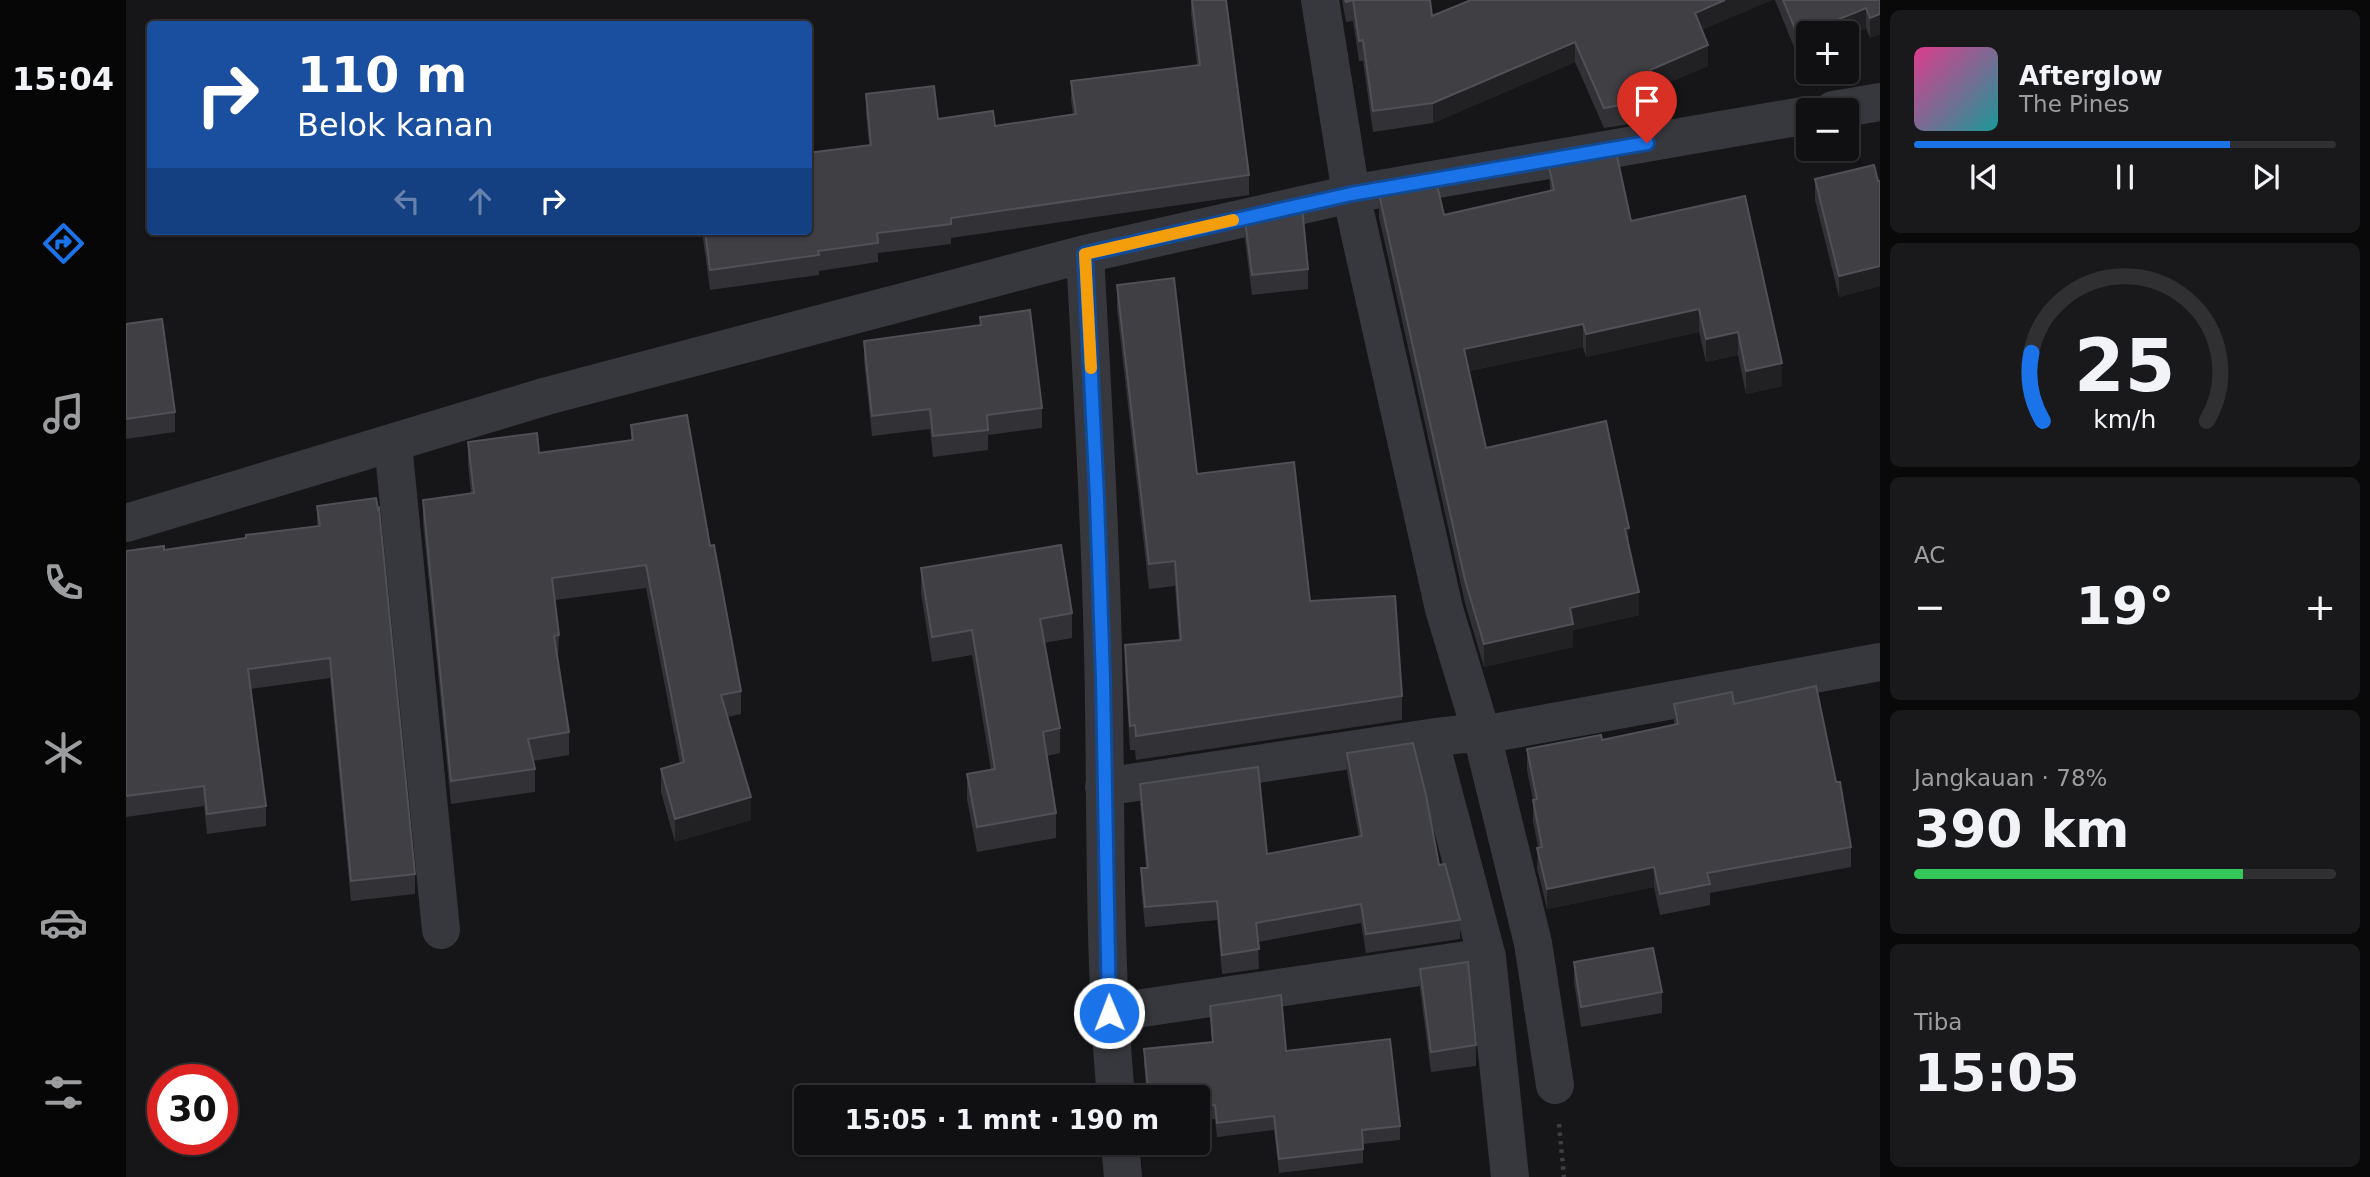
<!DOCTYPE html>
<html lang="id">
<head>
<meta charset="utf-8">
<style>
  body { margin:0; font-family:"DejaVu Sans",sans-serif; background:#19191b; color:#f1f3f6; height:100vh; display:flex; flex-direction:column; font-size:26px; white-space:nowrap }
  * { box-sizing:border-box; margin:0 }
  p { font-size:23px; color:#9c9d9f }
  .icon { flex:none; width:38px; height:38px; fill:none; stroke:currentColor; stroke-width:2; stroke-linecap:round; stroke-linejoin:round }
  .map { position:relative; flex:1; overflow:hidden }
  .panel { display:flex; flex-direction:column; gap:10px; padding:10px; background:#09090a; width:490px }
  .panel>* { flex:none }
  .banner { position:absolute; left:21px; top:21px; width:665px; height:214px; border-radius:7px; box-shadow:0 2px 5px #0004,0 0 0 2px #303032; background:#1a4fa0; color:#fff; overflow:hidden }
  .controls { position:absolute; left:1670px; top:21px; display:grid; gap:14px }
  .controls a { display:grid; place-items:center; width:63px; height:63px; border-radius:7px; background:#101012; box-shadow:0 2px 5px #0004,0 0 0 2px #303032; font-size:35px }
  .speed { position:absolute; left:21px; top:1064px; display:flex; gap:14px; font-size:35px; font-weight:700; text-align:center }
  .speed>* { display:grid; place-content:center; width:91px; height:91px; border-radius:50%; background:#101012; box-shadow:0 2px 5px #0004,0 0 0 2px #303032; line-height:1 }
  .speed .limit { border:10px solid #d22; background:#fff; color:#111 }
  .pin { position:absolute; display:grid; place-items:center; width:60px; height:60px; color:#fff; margin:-72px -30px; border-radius:50% 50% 50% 0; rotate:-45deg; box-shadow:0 0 7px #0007 }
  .pin .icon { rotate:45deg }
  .me { position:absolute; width:77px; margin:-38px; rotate:359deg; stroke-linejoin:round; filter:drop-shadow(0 0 5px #0008) }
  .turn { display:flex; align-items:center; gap:24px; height:147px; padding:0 35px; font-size:32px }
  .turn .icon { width:91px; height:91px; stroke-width:2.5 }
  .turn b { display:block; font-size:49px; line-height:60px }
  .lanes { display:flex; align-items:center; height:66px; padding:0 35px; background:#0003; justify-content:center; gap:35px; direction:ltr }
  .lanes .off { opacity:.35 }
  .big { font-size:52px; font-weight:700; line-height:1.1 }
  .panel .widget { flex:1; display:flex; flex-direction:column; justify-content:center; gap:10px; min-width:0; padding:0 24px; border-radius:10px; background:#19191b }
  .panel .dial { align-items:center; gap:0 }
  .dial svg { height:182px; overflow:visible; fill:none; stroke:#303032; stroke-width:7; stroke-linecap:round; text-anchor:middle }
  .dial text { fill:#f1f3f6; stroke:none }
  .song { display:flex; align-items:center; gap:21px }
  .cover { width:84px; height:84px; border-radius:10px; background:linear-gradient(135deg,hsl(330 70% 55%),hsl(180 70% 35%)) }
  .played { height:7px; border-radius:4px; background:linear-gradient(90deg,#1a73e8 75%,#303032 75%) }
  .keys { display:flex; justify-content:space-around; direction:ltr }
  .heat { display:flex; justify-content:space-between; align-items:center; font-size:38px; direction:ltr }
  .charge { height:10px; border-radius:5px; background:linear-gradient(90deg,#34c759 78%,#303032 0) }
  .trip { position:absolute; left:668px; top:1085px; width:416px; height:70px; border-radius:7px; background:#101012; box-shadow:0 2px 5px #0004,0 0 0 2px #303032; font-weight:700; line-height:70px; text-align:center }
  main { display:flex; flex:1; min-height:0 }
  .tabs { display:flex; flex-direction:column; width:126px; justify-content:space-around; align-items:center; background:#060607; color:#9c9d9f }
  .tabs .icon { width:49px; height:49px }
  .tabs .on { color:#1a73e8 }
  .tabs b { font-size:32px; color:#f1f3f6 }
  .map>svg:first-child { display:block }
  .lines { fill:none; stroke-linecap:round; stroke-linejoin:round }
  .path { stroke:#3d3f44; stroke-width:4.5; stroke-dasharray:3.5 5; stroke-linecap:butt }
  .minor { stroke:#37383d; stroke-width:38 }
  .wall { fill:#323236 }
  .shaded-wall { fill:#212124 }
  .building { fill:#3f3f44; stroke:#4f5156; stroke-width:2 }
  .route-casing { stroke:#114b97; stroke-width:18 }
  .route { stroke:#1a73e8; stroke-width:12 }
  .slow { stroke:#f59e0b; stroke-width:12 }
</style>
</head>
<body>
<main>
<nav class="tabs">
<b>15:04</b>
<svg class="icon on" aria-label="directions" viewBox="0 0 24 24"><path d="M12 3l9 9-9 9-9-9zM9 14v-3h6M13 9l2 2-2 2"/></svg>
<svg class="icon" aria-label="music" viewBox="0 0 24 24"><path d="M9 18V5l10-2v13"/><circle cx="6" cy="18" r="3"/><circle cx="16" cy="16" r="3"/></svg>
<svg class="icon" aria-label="phone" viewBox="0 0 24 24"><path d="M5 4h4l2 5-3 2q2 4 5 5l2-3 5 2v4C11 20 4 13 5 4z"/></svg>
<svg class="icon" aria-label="climate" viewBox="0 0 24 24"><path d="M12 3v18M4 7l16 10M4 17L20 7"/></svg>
<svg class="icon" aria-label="car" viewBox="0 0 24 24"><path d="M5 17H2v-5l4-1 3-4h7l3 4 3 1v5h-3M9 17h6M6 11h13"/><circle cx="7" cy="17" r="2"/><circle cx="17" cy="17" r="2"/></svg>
<svg class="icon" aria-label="filters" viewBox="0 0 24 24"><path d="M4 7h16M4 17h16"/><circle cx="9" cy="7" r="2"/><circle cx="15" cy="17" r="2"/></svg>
</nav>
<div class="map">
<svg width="1754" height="1177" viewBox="0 0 1754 1177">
  <rect width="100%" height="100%" fill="#161618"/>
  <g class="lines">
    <path class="path" d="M 1433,1124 L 1438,1177"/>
    <path class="minor" d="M 1194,0 L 1225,194 L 1318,609 L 1356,735 L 1407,943 L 1429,1085
      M 1707,110 L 1754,102
      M 959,254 C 967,404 976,554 978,705 C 980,836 978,966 990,1097
      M 267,444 L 315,930
      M 0,523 L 421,396 L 959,254 L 1225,194 L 1682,115
      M 1303,738 L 1361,957 L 1384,1177
      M 978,787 L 1310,737 L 1338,734 L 1356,735 L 1754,662
      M 983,1013 L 1361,957
      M 994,1143 L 997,1177"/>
  </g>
  <path class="wall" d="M 1065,0 L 1100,0 L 1123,175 L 1123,195 L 825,238 L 825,244 L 752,253 L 752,262 L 693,271 L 693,275 L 584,290 L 576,231 L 682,231 L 743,145 L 740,113 L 740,94 L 812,119 L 869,126 L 947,114 L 945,101 L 945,81 L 1071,65 L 1065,14 Z
    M 1216,0 L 1304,0 L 1306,16 L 1576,30 L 1582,66 L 1532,87 L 1533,111 L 1504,124 L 1478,128 L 1449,62 L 1307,123 L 1247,132 L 1237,61 L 1233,61 L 1227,21 L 1220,22 Z
    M 1649,0 L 1754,0 L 1754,34 L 1744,38 L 1740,28 L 1720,37 L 1720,33 L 1672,57 Z
    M 1423,167 L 1505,221 L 1619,196 L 1656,386 L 1620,394 L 1612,355 L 1580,362 L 1573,332 L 1460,357 L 1457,347 L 1343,371 L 1360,448 L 1503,543 L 1513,615 L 1447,630 L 1447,647 L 1358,667 L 1339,603 L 1253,217 L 1253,194 L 1318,215 L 1424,191 Z
    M 1689,179 L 1754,181 L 1754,286 L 1713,297 L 1689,200 Z
    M 1119,220 L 1182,269 L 1182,289 L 1126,295 L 1119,240 Z
    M 991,285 L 1071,474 L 1184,601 L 1276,696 L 1276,720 L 1010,760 L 1009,750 L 1004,750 L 999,670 L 999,645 L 1053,641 L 1049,586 L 1023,589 L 991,309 Z
    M 854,317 L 916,408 L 916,428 L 862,435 L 862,450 L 807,457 L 804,429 L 746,436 L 738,361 L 738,341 L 854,325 Z
    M 0,324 L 49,412 L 49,432 L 0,439 Z
    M 505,425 L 584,546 L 615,691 L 615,714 L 602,717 L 625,820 L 549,842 L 535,792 L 535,769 L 554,764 L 520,588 L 429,600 L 433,635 L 432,658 L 443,732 L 443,755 L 407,761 L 409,769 L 409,792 L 325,804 L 297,523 L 297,500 L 345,493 L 342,465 L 342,442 L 413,453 L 505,441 Z
    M 191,506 L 289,874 L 289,894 L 225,901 L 204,678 L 125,689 L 140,806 L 140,826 L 81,834 L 78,806 L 0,817 L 0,551 L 38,550 L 120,538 L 191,526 Z
    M 795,568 L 946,613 L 946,638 L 918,643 L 934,728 L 934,753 L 921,756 L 930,813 L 930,838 L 851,852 L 841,799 L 841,774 L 865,770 L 846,655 L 806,662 L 795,593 Z
    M 1548,704 L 1608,704 L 1710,782 L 1725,847 L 1725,867 L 1584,893 L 1584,905 L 1534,915 L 1528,887 L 1421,909 L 1411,868 L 1412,847 L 1407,821 L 1407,800 L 1401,770 L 1401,749 L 1476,740 L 1548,725 Z
    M 1221,753 L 1313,865 L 1334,920 L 1334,939 L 1240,953 L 1235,923 L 1132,942 L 1133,969 L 1096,974 L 1091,920 L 1019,927 L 1015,888 L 1015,868 L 1020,868 L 1014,804 L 1014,784 L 1141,854 L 1233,837 L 1221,772 Z
    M 1448,962 L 1536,992 L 1536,1013 L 1455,1027 L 1448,982 Z
    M 1294,969 L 1350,1045 L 1350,1066 L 1305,1072 L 1294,989 Z
    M 1084,1006 L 1160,1051 L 1274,1126 L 1274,1140 L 1237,1144 L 1237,1163 L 1153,1173 L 1148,1130 L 1091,1137 L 1089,1119 L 1073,1120 L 1073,1097 L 1021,1097 L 1018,1064 L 1018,1049 L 1086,1042 Z"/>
  <path class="shaded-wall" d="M 1599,0 L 1647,0 L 1569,33 L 1569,13 Z
    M 1740,8 L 1740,28 L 1720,37 L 1720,33 L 1682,33 L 1682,53 L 1672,57 L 1672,36 Z
    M 1754,14 L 1754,34 L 1744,38 L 1744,18 Z
    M 1449,42 L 1449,62 L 1307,123 L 1307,103 Z
    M 1582,45 L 1582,66 L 1524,91 L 1524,70 Z
    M 1533,91 L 1533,111 L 1504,124 L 1504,103 Z
    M 1754,266 L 1754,286 L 1713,297 L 1713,276 Z
    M 1573,309 L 1573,332 L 1460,357 L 1460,334 Z
    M 1457,324 L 1457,347 L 1338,372 L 1338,349 Z
    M 1612,332 L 1612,355 L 1580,362 L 1580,339 Z
    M 1656,363 L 1656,386 L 1620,394 L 1620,371 Z
    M 1503,528 L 1503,551 L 1499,529 Z
    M 1513,592 L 1513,615 L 1447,630 L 1447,647 L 1358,667 L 1358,644 L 1444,608 Z
    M 625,797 L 625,820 L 549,842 L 549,819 Z
    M 1528,867 L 1528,887 L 1421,909 L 1421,889 Z"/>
  <path class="building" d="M 1066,0 L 1100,0 L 1123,175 L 825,218 L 825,224 L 751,233 L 752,243 L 692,251 L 693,255 L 584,270 L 579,231 L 682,231 L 682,153 L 745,145 L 740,94 L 808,86 L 812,119 L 867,111 L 869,126 L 950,114 L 945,81 L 1074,65 Z
    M 1219,0 L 1304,0 L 1306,16 L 1345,0 L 1599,0 L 1569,13 L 1582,45 L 1524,70 L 1533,91 L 1504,103 L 1478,108 L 1449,42 L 1307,103 L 1247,111 L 1237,40 L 1233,41 L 1227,0 L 1220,2 Z
    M 1657,0 L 1754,0 L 1754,14 L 1744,18 L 1740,8 L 1672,36 Z
    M 1490,152 L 1505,221 L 1619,196 L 1656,363 L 1620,371 L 1612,332 L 1580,339 L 1573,309 L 1460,334 L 1457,324 L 1338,349 L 1360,448 L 1480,421 L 1503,528 L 1499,529 L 1513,592 L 1444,608 L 1447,624 L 1358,644 L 1339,580 L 1253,194 L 1310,181 L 1318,215 L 1428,190 L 1423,167 Z
    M 1748,165 L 1752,181 L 1754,181 L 1754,266 L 1713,276 L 1689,179 Z
    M 1176,207 L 1182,269 L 1126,275 L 1119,220 Z
    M 1048,278 L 1071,474 L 1168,462 L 1184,601 L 1269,596 L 1276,696 L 1010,736 L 1009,725 L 1004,726 L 999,645 L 1055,640 L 1049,561 L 1023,564 L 991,285 Z
    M 904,310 L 916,408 L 861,415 L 862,430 L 807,436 L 804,409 L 746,416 L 738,341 L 855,325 L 854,317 Z
    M 36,319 L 49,412 L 0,419 L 0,324 Z
    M 561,415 L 584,546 L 588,545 L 615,691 L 595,695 L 625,797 L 549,819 L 535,769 L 558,762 L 520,565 L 426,578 L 433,635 L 428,636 L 443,732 L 402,739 L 409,769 L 325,781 L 297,500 L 348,493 L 342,442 L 411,433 L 413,453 L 507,440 L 505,425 Z
    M 250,498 L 252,509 L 253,508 L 289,874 L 225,881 L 204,658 L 122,669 L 140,806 L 81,814 L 78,786 L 0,796 L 0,551 L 38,546 L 38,550 L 120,538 L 120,535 L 194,526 L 191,506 Z
    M 935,545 L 946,613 L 914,619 L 934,728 L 917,732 L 930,813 L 851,827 L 841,774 L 869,769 L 846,630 L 806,637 L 795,568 Z
    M 1690,686 L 1710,782 L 1714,782 L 1725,847 L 1581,873 L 1584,884 L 1534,894 L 1528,867 L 1421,889 L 1411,848 L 1416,847 L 1407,800 L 1411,799 L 1401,749 L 1475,735 L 1476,740 L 1552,724 L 1548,704 L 1606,692 L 1608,704 Z
    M 1287,743 L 1300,795 L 1313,865 L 1319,864 L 1334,920 L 1240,934 L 1235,904 L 1130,923 L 1133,949 L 1096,955 L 1091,901 L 1019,907 L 1015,868 L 1022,868 L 1014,784 L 1132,767 L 1141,854 L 1236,836 L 1221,753 Z
    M 1527,948 L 1536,992 L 1455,1007 L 1448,962 Z
    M 1342,962 L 1350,1045 L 1305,1052 L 1294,969 Z
    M 1155,995 L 1160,1051 L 1264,1039 L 1274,1126 L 1236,1130 L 1237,1149 L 1153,1159 L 1148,1116 L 1091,1123 L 1089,1105 L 1073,1106 L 1073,1097 L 1023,1097 L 1018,1049 L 1087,1042 L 1084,1006 Z"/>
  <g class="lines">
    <defs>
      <path id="route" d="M 983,1013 L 977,679 L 971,498 L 959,254 L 1225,194 L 1521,143"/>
    </defs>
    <use href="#route" class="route-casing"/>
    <use href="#route" class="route"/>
    <path class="slow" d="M 965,368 L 959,254 L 1107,220"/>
  </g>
</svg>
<div class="controls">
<a>+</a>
<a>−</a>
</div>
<div class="speed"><div class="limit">30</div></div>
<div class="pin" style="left:1521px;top:143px;background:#d93025"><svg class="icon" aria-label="arrive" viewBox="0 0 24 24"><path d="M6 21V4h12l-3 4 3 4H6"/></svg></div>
<svg class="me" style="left:983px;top:1013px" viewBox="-20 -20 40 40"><circle r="17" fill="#1a73e8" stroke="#fff" stroke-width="3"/><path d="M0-11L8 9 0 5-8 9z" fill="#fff"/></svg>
<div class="trip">15:05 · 1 mnt · 190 m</div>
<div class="banner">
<div class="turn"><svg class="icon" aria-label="right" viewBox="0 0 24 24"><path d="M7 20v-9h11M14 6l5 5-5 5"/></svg><div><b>110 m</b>Belok kanan</div></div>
<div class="lanes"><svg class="icon off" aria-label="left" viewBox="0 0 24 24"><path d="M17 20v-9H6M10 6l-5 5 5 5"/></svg><svg class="icon off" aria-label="ahead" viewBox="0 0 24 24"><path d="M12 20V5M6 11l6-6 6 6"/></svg><svg class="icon" aria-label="right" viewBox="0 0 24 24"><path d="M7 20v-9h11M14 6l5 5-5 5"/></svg></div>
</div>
</div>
<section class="panel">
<div class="widget">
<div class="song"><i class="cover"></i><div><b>Afterglow</b><p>The Pines</p></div></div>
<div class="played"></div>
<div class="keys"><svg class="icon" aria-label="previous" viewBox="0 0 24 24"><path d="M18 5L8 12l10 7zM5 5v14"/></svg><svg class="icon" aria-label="pause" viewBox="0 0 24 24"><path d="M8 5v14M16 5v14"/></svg><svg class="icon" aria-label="next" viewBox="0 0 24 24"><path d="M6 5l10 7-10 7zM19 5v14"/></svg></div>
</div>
<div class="widget dial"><svg viewBox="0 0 100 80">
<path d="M14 69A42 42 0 1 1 86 69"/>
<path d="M14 69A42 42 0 0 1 9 39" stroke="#1a73e8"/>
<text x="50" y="56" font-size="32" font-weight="700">25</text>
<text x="50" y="72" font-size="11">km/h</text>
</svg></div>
<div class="widget"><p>AC</p>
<div class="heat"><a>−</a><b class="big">19°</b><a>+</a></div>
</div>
<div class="widget"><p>Jangkauan · 78%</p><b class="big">390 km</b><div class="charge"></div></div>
<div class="widget"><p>Tiba</p><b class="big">15:05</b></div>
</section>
</main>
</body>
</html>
